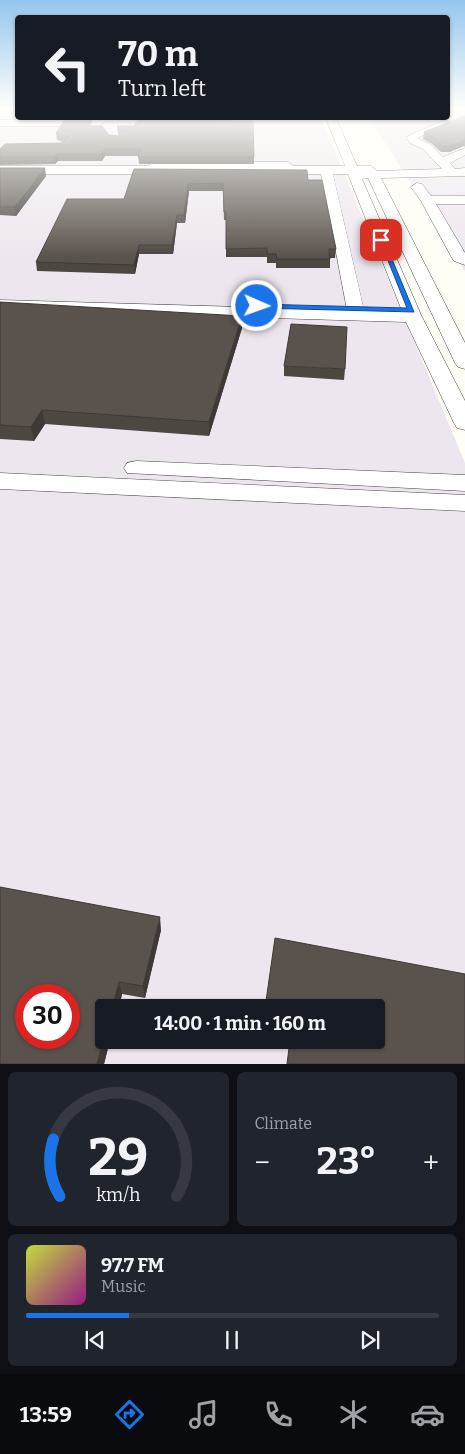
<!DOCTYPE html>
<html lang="en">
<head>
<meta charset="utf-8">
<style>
  body { margin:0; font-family:Bitter,serif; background:#20242c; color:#f1f3f6; height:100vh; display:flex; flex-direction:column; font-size:19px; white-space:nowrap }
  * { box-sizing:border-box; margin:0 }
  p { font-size:16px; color:#9ea1a6 }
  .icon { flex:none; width:28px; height:28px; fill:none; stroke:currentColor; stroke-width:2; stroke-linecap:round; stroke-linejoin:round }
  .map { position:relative; height:1064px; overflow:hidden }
  .panel { display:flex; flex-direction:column; gap:8px; padding:8px; background:#0d0f14; flex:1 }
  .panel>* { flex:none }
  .top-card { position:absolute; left:15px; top:15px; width:435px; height:105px; border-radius:5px; box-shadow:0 1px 4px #0004; background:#171b24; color:#f1f3f6; overflow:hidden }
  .speed { position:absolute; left:15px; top:984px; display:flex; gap:10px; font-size:25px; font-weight:700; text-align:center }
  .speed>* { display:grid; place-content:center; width:65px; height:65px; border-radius:50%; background:#171b24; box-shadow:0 1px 4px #0004; line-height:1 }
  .speed .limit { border:8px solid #d22; background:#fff; color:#111 }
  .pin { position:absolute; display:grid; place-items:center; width:42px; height:42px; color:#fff; margin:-21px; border-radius:10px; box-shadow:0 2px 8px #0006 }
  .me { position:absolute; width:55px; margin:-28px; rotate:92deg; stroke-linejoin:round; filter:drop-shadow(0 0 4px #0008) }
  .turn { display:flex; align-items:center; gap:18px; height:105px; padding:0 20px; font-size:22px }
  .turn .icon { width:65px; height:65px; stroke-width:2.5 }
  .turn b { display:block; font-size:35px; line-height:42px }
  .big { font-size:38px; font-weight:700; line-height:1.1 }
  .panel .widget { flex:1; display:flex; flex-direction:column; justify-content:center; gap:8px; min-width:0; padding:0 18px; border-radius:8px; background:#20242c }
  .panel .dial { align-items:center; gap:0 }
  .dial svg { height:130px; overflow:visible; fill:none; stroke:#363941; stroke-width:7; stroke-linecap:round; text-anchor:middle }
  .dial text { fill:#f1f3f6; stroke:none }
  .song { display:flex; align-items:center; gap:15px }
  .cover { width:60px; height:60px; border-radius:8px; background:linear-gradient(135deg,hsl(70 70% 55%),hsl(310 70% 35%)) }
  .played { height:5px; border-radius:2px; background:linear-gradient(90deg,#1a73e8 25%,#363941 25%) }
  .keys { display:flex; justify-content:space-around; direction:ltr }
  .heat { display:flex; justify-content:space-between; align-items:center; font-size:28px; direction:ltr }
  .panel .tiles { flex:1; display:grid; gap:8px; grid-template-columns:1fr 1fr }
  .widget:last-child { grid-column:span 2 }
  .trip { position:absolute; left:95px; top:999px; width:290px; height:50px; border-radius:5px; background:#171b24; box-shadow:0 1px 4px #0004; font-weight:700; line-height:50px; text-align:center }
  .menu { display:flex; height:80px; justify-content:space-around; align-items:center; background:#090b0e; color:#9ea1a6 }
  .menu .icon { width:35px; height:35px }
  .menu .active { color:#1a73e8 }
  .menu b { font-size:22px; color:#f1f3f6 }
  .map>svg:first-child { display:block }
  .industrial { fill:#eee6ef; fill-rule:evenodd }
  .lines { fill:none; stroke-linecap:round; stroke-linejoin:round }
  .minor-casing { stroke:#444; stroke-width:1 }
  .minor { fill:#fff; fill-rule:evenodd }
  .wall { fill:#4d4742 }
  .shaded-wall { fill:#3f3936 }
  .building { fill:#5a524d; stroke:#3f3936; fill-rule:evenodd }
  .route { fill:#1a73e8; stroke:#114b97 }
</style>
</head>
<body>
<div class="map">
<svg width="465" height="1064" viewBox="0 0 465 1064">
  <rect width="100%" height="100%" fill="#fffdf5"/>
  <path class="industrial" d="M 0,109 L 17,109 L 18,118 L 321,118 L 465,463 L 465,1064 L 0,1064 ZM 26,995 L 69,995 L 69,1038 L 26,1038 ZM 104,1008 L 376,1008 L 376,1040 L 104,1040 Z
    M 448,109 L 465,109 L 465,271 L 370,118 L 448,118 Z"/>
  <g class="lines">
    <defs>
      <path id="minor" d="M 99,118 L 109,118 L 100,126 L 0,126 L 0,120 L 97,120 Z
        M 326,118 L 336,118 L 357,166 L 371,166 L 377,171 L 442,169 L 423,149 L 410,143 L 406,137 L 442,121 L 451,123 L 417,138 L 431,145 L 443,157 L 465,148 L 465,155 L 450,163 L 455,169 L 465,168 L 465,176 L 381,178 L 465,343 L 465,369 L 458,367 L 455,363 L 368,178 L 362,179 L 422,317 L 465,401 L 465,430 L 457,428 L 454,423 L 406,322 L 0,310 L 0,300 L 347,310 L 321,174 L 270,174 L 264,170 L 178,170 L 172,174 L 0,174 L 0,166 L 148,166 L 154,162 L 288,162 L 294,166 L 345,166 ZM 333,174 L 348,174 L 402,311 L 364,310 Z
        M 417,183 L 422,184 L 431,196 L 465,196 L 465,204 L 436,204 L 465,253 L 465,265 L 454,261 L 452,258 L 421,201 L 411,187 Z
        M 136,461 L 465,475 L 465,491 L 127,473 L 124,468 L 127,463 Z
        M 0,473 L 465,495 L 465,511 L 0,489 Z"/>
    </defs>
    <use href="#minor" class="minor-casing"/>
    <use href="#minor" class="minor"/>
  </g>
  <path class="wall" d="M 465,116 L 465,147 L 464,146 L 449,152 L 441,152 L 432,144 L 423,139 L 424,132 Z
    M 93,126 L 109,135 L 118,136 L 119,135 L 118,133 L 117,126 L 254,157 L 254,164 L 139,164 L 138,156 L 105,156 L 102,161 L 58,161 L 55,164 L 0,165 L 0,149 L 62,143 L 63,142 L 57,140 L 56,133 Z
    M 0,168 L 46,176 L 16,216 L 0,215 Z
    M 134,169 L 308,180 L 336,249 L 335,258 L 330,258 L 330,268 L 276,268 L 276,263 L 267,263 L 267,257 L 226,257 L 226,220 L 224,220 L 223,191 L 189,191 L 185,223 L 177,223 L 173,254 L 139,254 L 135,274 L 37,271 L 36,262 L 124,199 Z
    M 0,302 L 242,328 L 209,436 L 45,424 L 34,441 L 0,439 Z
    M 284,366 L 345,369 L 344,380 L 284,376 Z
    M 161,930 L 145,998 L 122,994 L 119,1008 L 104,1008 L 104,1040 L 110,1040 L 104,1064 L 0,1064 Z"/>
  <path class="shaded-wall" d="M 465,140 L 464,146 L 449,152 L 450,146 Z
    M 105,149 L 105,156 L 102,161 L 101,154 Z
    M 57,154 L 58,161 L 55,164 L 54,157 Z
    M 45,168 L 46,176 L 16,216 L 15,207 Z
    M 188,184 L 189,191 L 185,223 L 184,215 Z
    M 177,215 L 177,223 L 173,254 L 172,245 Z
    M 139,245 L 139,254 L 135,274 L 134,265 Z
    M 242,316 L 242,328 L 209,436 L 209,422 Z
    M 42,410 L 45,424 L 34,441 L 31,427 Z
    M 160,917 L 161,930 L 145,998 L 143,986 Z
    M 119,982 L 122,994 L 119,1008 L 112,1008 Z
    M 104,1040 L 110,1040 L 104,1064 L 97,1064 Z"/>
  <path class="building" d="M 465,116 L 465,140 L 450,146 L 442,146 L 433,137 L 424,132 Z
    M 138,120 L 253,121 L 254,157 L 138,157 L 141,149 L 105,149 L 101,154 L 57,154 L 54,157 L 0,157 L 0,149 L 5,144 L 62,143 L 69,137 L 56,133 L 64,121 L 92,121 L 90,126 L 102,126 L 109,135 L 118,136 L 121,131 L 117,126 L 134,126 Z
    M 0,168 L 45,168 L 15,207 L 0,207 Z
    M 134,169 L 307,170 L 308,180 L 322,180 L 336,249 L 329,249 L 330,259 L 277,259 L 276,254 L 267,254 L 267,248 L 226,249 L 226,212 L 224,212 L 223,183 L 188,184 L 184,215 L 177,215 L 172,245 L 139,245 L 134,265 L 36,262 L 67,199 L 124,199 Z
    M 0,302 L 242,316 L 209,422 L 42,410 L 31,427 L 0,425 Z
    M 291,324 L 347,327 L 345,369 L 284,366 Z
    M 0,887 L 160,917 L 143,986 L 119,982 L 112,1008 L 104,1008 L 104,1039 L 97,1064 L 0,1064 ZM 26,995 L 69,995 L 69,1038 L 26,1038 Z
    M 275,938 L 465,974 L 465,1064 L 287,1064 L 290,1040 L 376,1040 L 376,1008 L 265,1008 Z"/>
  <linearGradient id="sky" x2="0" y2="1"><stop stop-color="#95c6ee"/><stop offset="0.42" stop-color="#fffefa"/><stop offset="1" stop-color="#fffefa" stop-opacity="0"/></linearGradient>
  <rect width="465" height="257" fill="url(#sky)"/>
  <path class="route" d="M 379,238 L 384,240 L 414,312 L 257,308 L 253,306 L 257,304 L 407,308 Z"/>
</svg>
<div class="speed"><div class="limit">30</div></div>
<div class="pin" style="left:381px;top:240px;background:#d93025"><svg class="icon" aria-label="arrive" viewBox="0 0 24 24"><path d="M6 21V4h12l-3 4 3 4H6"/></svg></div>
<svg class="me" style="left:257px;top:306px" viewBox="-20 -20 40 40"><circle r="17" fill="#1a73e8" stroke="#fff" stroke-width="3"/><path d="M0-11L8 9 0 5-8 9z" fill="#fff"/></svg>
<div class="trip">14:00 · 1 min · 160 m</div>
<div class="top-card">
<div class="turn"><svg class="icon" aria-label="left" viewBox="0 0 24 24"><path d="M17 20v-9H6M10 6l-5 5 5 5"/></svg><div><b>70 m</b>Turn left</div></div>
</div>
</div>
<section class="panel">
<div class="tiles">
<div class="widget dial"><svg viewBox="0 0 100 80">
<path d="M14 69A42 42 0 1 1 86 69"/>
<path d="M14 69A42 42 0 0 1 10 34" stroke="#1a73e8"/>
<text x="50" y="56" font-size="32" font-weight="700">29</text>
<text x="50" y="72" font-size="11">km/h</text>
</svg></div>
<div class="widget"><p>Climate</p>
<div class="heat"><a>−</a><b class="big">23°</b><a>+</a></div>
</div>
<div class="widget">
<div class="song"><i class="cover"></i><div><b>97.7 FM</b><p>Music</p></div></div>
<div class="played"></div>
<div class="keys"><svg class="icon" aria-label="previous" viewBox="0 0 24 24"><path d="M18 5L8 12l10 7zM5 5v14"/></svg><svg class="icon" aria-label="pause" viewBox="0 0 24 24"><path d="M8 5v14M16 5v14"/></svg><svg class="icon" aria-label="next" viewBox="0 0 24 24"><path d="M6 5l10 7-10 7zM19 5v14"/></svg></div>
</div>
</div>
</section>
<nav class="menu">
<b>13:59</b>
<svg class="icon active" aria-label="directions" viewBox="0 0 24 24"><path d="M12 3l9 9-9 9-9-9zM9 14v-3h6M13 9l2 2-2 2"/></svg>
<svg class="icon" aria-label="music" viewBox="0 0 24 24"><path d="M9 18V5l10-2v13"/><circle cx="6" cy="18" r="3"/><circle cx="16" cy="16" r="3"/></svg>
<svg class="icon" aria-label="phone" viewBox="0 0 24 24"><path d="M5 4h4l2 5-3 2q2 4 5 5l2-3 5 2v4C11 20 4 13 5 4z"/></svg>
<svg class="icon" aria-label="climate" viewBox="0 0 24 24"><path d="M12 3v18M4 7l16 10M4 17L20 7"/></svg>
<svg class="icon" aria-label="car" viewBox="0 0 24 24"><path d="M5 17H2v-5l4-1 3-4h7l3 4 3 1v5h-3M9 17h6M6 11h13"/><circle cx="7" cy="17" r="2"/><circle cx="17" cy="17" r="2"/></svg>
</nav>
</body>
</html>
